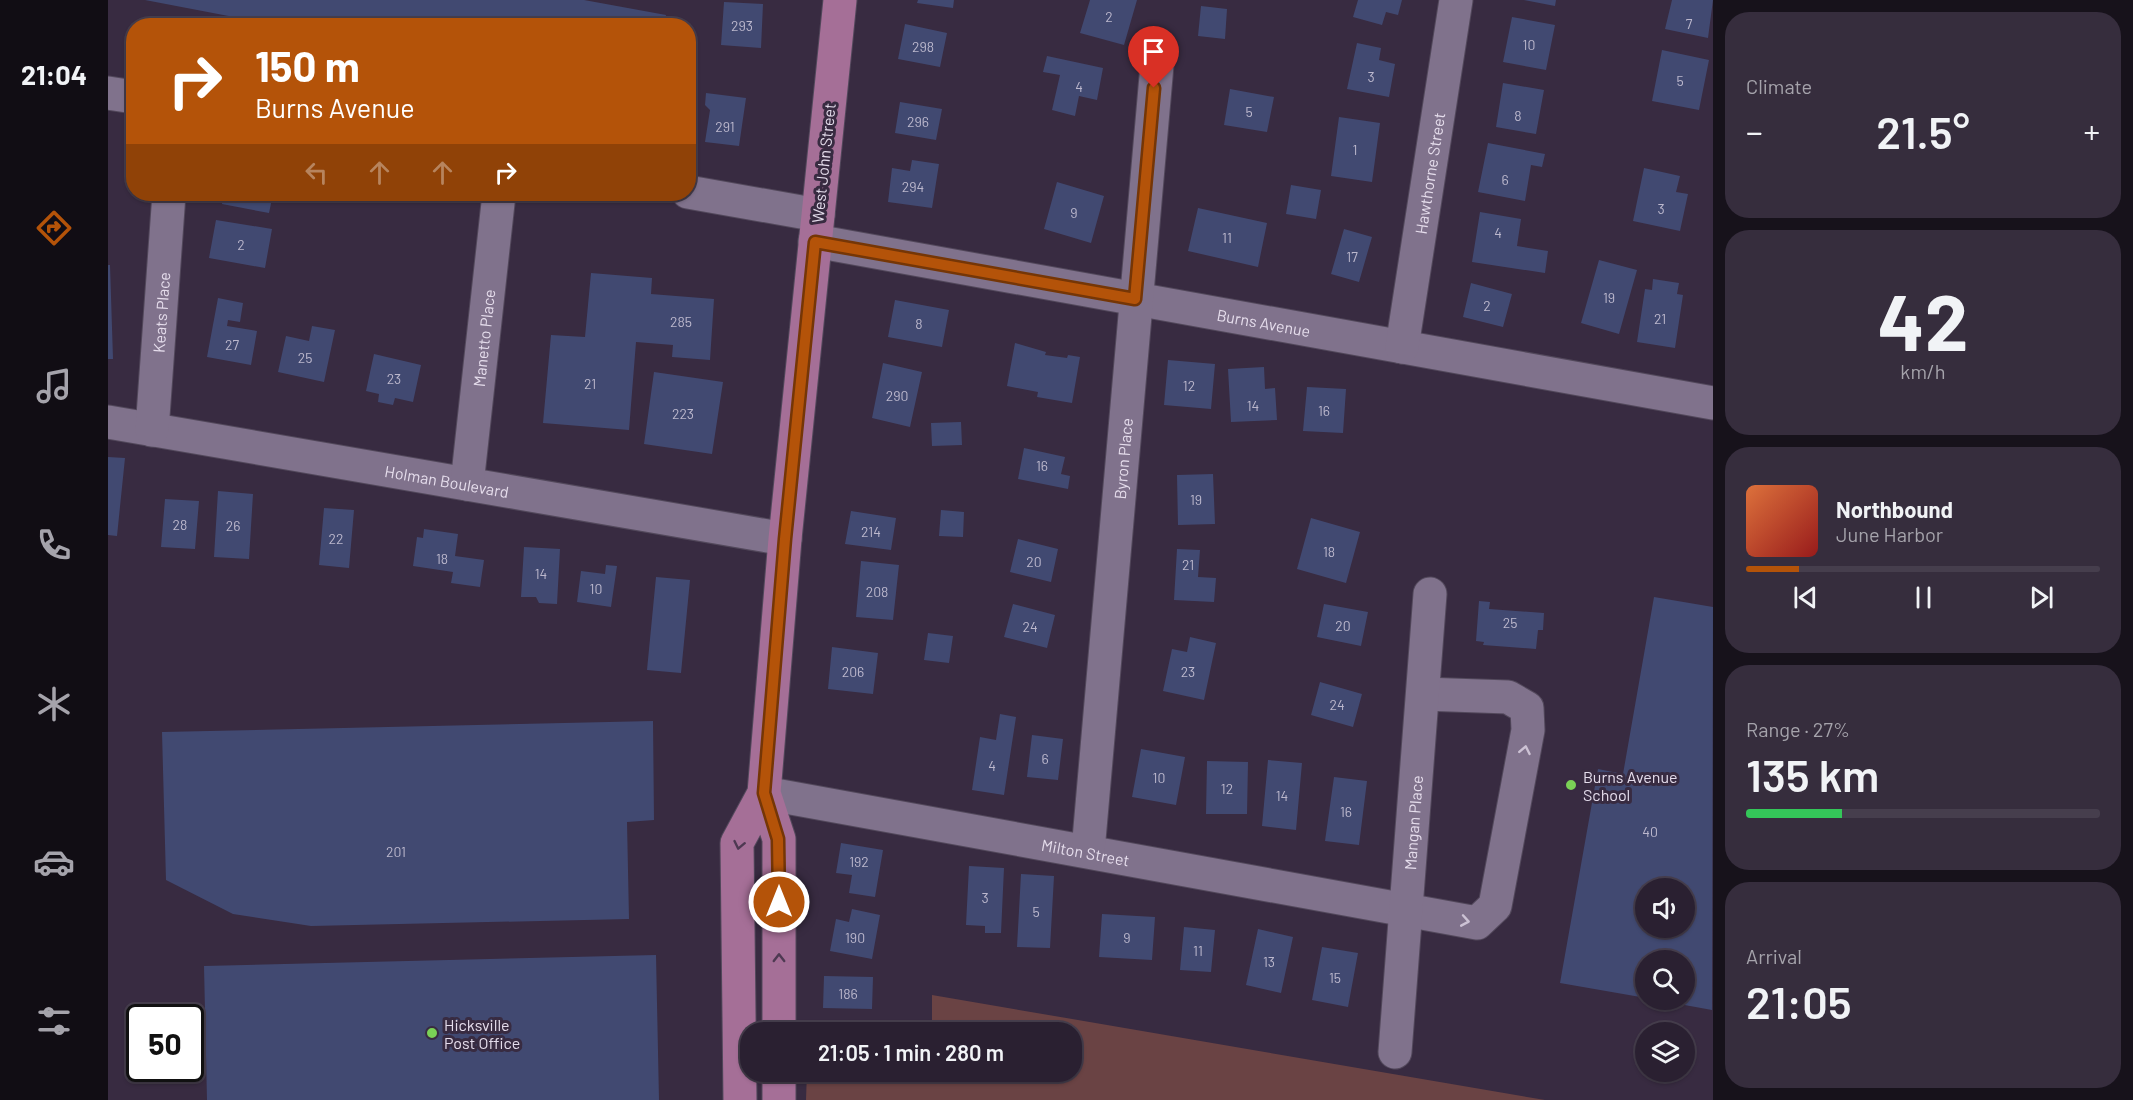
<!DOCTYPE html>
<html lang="en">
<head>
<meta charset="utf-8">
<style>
  body { margin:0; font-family:Barlow,sans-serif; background:#362d3d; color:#f1f3f6; height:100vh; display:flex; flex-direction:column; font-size:22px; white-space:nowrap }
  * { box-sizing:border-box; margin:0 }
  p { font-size:20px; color:#a5a3ab }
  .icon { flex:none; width:33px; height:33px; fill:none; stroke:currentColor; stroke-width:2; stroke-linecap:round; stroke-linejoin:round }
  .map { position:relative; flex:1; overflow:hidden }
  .panel { display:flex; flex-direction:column; gap:12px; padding:12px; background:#17121b; width:420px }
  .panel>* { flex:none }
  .banner { position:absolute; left:18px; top:18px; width:570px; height:183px; border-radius:24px; box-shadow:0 2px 4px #0004,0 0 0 2px #463e4d; background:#b45309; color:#fff; overflow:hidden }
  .controls { position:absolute; left:1527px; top:878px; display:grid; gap:12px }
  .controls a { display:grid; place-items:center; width:60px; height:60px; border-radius:50%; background:#2a2031; box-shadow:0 2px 4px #0004,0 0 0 2px #463e4d; font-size:30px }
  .speed { position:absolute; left:18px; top:1004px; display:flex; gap:12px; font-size:30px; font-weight:700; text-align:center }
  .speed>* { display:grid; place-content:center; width:78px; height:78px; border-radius:50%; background:#2a2031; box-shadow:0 2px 4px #0004,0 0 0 2px #463e4d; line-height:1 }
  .speed .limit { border:3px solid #111; border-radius:9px; background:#fff; color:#111 }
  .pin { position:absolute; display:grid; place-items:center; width:51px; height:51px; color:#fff; margin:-62px -26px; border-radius:50% 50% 50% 0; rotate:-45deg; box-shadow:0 0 6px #0007 }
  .pin .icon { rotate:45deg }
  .me { position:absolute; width:66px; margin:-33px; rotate:0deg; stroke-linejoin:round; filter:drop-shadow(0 0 4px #0008) }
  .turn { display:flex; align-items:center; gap:21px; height:126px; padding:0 30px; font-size:27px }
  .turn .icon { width:78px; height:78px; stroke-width:2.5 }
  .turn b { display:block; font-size:42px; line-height:51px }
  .lanes { display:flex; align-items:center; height:57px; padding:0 30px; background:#0003; justify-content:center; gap:30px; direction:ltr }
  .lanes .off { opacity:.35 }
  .big { font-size:45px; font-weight:600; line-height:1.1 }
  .panel .tile { flex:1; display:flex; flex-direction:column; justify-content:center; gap:9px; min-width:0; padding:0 21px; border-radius:24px; background:#362d3d }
  .panel .dial { align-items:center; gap:0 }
  .dial b { font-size:78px; line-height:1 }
  .song { display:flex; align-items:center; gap:18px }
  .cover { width:72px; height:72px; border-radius:9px; background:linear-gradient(135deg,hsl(20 70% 55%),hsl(0 70% 35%)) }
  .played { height:6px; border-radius:3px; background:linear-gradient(90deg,#b45309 15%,#463e4d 15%) }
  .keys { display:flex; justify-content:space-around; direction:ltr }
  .heat { display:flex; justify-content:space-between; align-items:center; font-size:33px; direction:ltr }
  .charge { height:9px; border-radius:4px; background:linear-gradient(90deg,#34c759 27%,#463e4d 0) }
  .trip { position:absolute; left:632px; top:1022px; width:342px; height:60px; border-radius:24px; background:#2a2031; box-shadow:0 2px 4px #0004,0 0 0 2px #463e4d; font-weight:600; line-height:60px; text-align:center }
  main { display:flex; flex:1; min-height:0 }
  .menu { display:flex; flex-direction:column; width:108px; justify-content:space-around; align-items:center; background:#110d14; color:#a5a3ab }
  .menu .icon { width:42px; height:42px }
  .menu .selected { color:#b45309 }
  .menu b { font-size:27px; color:#f1f3f6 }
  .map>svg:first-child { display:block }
  .green { fill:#6a4344 }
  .building { fill:#414971; fill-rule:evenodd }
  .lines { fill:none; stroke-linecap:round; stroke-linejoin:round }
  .minor-casing { stroke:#52485b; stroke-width:35 }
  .major-casing { stroke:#52485b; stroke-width:35 }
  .minor { stroke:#80728c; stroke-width:33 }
  .major { stroke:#a56f97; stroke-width:33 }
  .oneway { stroke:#ccc2d4 }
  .oneway2 { stroke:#4e3952 }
  .route-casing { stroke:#753606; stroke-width:15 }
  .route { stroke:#b45309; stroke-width:10 }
  .poi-dot { fill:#7ad156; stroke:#382b41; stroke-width:2 }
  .labels { text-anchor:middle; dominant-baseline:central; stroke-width:6; stroke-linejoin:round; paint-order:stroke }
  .number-label { font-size:14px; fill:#bcb8cd }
  .street-label { font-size:16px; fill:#e5ddec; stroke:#382b41 }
  .poi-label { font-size:16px; fill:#e5ddec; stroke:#382b41; text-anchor:start }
</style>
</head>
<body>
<main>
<nav class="menu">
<b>21:04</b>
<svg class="icon selected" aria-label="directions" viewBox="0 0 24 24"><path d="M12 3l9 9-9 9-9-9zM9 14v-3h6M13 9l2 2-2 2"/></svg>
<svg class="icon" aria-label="music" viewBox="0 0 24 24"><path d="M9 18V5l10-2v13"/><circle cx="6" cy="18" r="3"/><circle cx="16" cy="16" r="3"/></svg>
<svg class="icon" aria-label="phone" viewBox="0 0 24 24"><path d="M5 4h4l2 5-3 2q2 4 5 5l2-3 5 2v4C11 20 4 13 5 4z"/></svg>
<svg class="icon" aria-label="climate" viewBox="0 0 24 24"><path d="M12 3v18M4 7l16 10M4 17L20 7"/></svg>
<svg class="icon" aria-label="car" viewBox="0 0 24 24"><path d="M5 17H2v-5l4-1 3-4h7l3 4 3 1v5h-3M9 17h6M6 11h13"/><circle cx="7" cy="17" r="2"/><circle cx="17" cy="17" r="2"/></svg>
<svg class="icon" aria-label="filters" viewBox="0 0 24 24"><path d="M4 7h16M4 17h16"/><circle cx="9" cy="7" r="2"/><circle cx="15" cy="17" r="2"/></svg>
</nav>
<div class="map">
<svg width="1605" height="1100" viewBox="0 0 1605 1100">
  <rect width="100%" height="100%" fill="#382b41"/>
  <path class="green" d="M 824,995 L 1437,1100 L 698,1100 L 699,1071 L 963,1071 L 963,1032 L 824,1032 Z"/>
  <path class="building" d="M 37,0 L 476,0 L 558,15 L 556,26 L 173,26 Z
    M 810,0 L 846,0 L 845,8 L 809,3 Z
    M 982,0 L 1029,0 L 1016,45 L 972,33 Z
    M 1250,0 L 1294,0 L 1290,15 L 1278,12 L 1274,25 L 1245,17 Z
    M 1416,0 L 1448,0 L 1447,6 Z
    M 1564,0 L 1605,0 L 1600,38 L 1557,29 Z
    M 616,2 L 655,4 L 653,48 L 613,45 Z
    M 1093,6 L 1119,9 L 1117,39 L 1090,36 Z
    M 1404,17 L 1447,25 L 1438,70 L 1395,62 Z
    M 797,24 L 839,33 L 832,67 L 790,59 Z
    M 1249,43 L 1273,48 L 1271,60 L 1287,64 L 1281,97 L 1239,89 Z
    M 1554,50 L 1601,60 L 1591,110 L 1544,101 Z
    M 939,56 L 995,68 L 989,100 L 971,96 L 967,116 L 944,110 L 952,75 L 935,72 Z
    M 1395,83 L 1436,90 L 1428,134 L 1388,127 Z
    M 1122,89 L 1166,97 L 1159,132 L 1116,125 Z
    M 598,93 L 638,98 L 631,146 L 597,142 L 602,110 L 597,105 Z
    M 792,102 L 834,109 L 828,140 L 787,133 Z
    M 1231,117 L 1272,123 L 1264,182 L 1223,176 Z
    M 1380,143 L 1437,154 L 1434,167 L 1423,165 L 1417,201 L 1370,192 Z
    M 804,160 L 831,164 L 824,208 L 780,202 L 784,168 L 802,171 Z
    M 1536,168 L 1572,176 L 1568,192 L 1580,194 L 1572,231 L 1525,221 Z
    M 949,182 L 996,196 L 983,243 L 936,229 Z
    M 1183,185 L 1213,190 L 1208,219 L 1178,214 Z
    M 115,194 L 165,194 L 161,213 L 114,204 Z
    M 1090,208 L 1159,223 L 1150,267 L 1080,251 Z
    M 1372,212 L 1413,219 L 1409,246 L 1440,251 L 1437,273 L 1364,262 Z
    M 108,220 L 164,229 L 157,268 L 101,258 Z
    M 1236,229 L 1264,237 L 1251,282 L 1223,274 Z
    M 1491,260 L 1529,270 L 1511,334 L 1473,323 Z
    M 0,265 L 2,265 L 5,359 L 0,359 Z
    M 483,273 L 544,278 L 543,294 L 606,299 L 602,360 L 564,357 L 565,345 L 528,342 L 521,430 L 435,423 L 443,335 L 477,337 Z
    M 1545,279 L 1571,283 L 1569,294 L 1575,295 L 1567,348 L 1529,342 L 1537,289 L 1544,290 Z
    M 1363,283 L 1404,294 L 1395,327 L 1355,317 Z
    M 110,298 L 135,303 L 132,322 L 120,320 L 119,326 L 149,331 L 143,365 L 99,357 Z
    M 787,300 L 841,310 L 834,347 L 780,337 Z
    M 204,326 L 227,330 L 216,382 L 170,372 L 178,336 L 201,341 Z
    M 907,343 L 938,352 L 937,355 L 959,358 L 960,355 L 972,357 L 964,403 L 929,397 L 930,392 L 899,386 Z
    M 266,354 L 313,365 L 305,402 L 287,398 L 285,405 L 270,402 L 271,394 L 258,391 Z
    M 1060,360 L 1107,364 L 1103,409 L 1056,405 Z
    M 775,363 L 814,372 L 802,427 L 764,418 Z
    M 1156,367 L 1157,389 L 1167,388 L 1169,420 L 1123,422 L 1120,369 Z
    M 546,372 L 615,382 L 604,454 L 536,444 Z
    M 1199,387 L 1238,389 L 1235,433 L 1195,431 Z
    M 853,422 L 854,445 L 824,446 L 823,423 Z
    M 916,448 L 957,457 L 953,474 L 962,476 L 960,489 L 910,479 Z
    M 0,457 L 17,458 L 9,536 L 0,535 Z
    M 1105,474 L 1107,524 L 1070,525 L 1069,475 Z
    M 110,491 L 145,494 L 141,559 L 106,557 Z
    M 57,499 L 91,501 L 87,549 L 53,547 Z
    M 216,508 L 246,510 L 241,568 L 211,565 Z
    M 833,510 L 856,512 L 855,537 L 831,536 Z
    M 743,511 L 788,518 L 783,550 L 737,544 Z
    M 1203,518 L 1252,532 L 1238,583 L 1189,569 Z
    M 316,529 L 350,534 L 347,556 L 376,560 L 372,587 L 343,583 L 345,572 L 305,566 L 309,537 L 315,538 Z
    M 910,539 L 950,549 L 943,582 L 902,572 Z
    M 416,547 L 452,549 L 449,604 L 431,603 L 428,597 L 413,597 Z
    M 1069,549 L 1092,550 L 1090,577 L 1108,578 L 1106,602 L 1066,600 Z
    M 753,561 L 791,565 L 785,620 L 748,617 Z
    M 498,565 L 509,566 L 503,607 L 469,602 L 473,571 L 497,574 Z
    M 548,577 L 582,580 L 573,673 L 539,670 Z
    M 1546,597 L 1605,607 L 1604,1010 L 1549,1000 L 1576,999 L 1576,960 L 1538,960 L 1538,998 L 1452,983 L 1490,769 L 1515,774 ZM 1538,888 L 1576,888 L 1576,927 L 1538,927 Z
    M 1371,601 L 1382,602 L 1381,609 L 1436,613 L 1435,630 L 1430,630 L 1428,649 L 1375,645 L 1376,642 L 1368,641 Z
    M 905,604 L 947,615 L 939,648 L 896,637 Z
    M 1216,604 L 1260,612 L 1253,646 L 1209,637 Z
    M 820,633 L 845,636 L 841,663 L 816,660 Z
    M 1082,637 L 1108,643 L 1096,700 L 1055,691 L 1064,649 L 1079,652 Z
    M 724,647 L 770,653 L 765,694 L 720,689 Z
    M 1212,682 L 1254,694 L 1245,727 L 1203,715 Z
    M 892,714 L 908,717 L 896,795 L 864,790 L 872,737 L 888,740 Z
    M 545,721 L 546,820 L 519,822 L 521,919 L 203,926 L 125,914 L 58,880 L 54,732 Z
    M 924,735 L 955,739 L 950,780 L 919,777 Z
    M 1033,749 L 1077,757 L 1068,805 L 1024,797 Z
    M 1160,760 L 1194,763 L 1188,830 L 1154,826 Z
    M 1099,761 L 1140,762 L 1139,814 L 1098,814 Z
    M 1226,777 L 1259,781 L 1251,845 L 1217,841 Z
    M 733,843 L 775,850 L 767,897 L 741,893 L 744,875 L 728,873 Z
    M 861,866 L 896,868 L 893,933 L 877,933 L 877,926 L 858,925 Z
    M 913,874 L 946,876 L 942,948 L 909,947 Z
    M 744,909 L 772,915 L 764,959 L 722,951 L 728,919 L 741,922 Z
    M 994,914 L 1047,917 L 1044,960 L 991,957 Z
    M 1076,927 L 1107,930 L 1103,972 L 1072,970 Z
    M 1150,929 L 1185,937 L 1173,993 L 1138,985 Z
    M 1214,947 L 1250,953 L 1240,1007 L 1204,1000 Z
    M 548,955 L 551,1100 L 99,1100 L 96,966 Z
    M 716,976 L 765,977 L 764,1009 L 715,1008 Z"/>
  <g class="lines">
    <defs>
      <g id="minor">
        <path d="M 0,93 L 26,97"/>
        <path d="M 580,192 L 710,215"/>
        <path id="s1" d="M 707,241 L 1605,403"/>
        <path id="s2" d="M 1294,347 L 1348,0"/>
        <path id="s3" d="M 0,422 L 677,539"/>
        <path id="s4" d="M 44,430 L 61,194"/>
        <path id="s5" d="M 359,484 L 391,194"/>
        <path id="s6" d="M 656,793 L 1369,923 L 1387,906 L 1420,730 L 1419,708 L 1400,697 L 1315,694"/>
        <path id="s7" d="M 980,851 L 1049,65"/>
        <path id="s8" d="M 1287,1052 L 1322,594"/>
      </g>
      <path id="major" d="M 671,1032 L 671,839 L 656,793 L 677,539 L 732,0
        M 632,1100 L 629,843 L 656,793
        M 671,1100 L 671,1071"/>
    </defs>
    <use href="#minor" class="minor-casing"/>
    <use href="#major" class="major-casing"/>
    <use href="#minor" class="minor"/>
    <use href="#major" class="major"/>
  </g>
  <defs><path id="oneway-chevron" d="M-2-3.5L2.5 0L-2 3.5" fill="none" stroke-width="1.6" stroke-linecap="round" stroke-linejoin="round" transform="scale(1.5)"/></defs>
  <g class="oneway">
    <use href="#oneway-chevron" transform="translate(1417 750) rotate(-79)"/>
    <use href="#oneway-chevron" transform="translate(1357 921) rotate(10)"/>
  </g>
  <g class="oneway2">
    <use href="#oneway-chevron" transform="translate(631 845) rotate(102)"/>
    <use href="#oneway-chevron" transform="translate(671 958) rotate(-90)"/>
  </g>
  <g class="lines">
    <defs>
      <path id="route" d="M 671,902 L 670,839 L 656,793 L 677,539 L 707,242 L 1027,299 L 1046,88"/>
    </defs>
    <use href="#route" class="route-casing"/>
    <use href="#route" class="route"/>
  </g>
  <g class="poi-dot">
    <circle cx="1463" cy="785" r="6"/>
    <circle cx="324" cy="1033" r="6"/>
  </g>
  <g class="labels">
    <g class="number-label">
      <text x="1001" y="16">2</text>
      <text x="1581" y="23">7</text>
      <text x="634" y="25">293</text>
      <text x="1421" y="44">10</text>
      <text x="815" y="46">298</text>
      <text x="1263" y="76">3</text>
      <text x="1572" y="80">5</text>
      <text x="971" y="86">4</text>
      <text x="1141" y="111">5</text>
      <text x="1410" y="115">8</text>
      <text x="810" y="121">296</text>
      <text x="617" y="126">291</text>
      <text x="1247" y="149">1</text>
      <text x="1397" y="179">6</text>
      <text x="805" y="186">294</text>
      <text x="1553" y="208">3</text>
      <text x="966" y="212">9</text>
      <text x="1390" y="232">4</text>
      <text x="1119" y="237">11</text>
      <text x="133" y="244">2</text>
      <text x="1244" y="256">17</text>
      <text x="1501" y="297">19</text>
      <text x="1379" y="305">2</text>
      <text x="1552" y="318">21</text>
      <text x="573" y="321">285</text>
      <text x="811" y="323">8</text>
      <text x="124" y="344">27</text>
      <text x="197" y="357">25</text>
      <text x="286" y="378">23</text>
      <text x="482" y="383">21</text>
      <text x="1081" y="385">12</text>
      <text x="789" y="395">290</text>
      <text x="1145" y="405">14</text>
      <text x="1216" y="410">16</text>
      <text x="575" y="413">223</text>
      <text x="934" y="465">16</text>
      <text x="1088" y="499">19</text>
      <text x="72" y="524">28</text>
      <text x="125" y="525">26</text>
      <text x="763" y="531">214</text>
      <text x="228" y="538">22</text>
      <text x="1221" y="551">18</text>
      <text x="334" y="558">18</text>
      <text x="926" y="561">20</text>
      <text x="1080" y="564">21</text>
      <text x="433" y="573">14</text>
      <text x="488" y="588">10</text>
      <text x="769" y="591">208</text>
      <text x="1402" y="622">25</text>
      <text x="1235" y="625">20</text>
      <text x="922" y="626">24</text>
      <text x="745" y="671">206</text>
      <text x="1080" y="671">23</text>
      <text x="1229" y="704">24</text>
      <text x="937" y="758">6</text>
      <text x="884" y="765">4</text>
      <text x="1051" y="777">10</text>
      <text x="1119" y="788">12</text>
      <text x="1174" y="795">14</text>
      <text x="1238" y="811">16</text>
      <text x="1542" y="831">40</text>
      <text x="288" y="851">201</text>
      <text x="751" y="861">192</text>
      <text x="877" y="897">3</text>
      <text x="928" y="911">5</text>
      <text x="747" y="937">190</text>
      <text x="1019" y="937">9</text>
      <text x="1090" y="950">11</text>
      <text x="1161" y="961">13</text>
      <text x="1227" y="977">15</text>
      <text x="740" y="993">186</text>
    </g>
    <g class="street-label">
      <text transform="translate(715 163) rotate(-84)">West John Street</text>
      <text stroke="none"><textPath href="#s2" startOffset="176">Hawthorne Street</textPath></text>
      <text stroke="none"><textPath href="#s4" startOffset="118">Keats Place</textPath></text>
      <text stroke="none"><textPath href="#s1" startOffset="456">Burns Avenue</textPath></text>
      <text stroke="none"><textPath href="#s5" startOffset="147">Manetto Place</textPath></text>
      <text stroke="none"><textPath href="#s7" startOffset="394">Byron Place</textPath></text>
      <text stroke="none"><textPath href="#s3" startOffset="344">Holman Boulevard</textPath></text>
      <text stroke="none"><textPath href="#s8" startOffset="230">Mangan Place</textPath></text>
      <text stroke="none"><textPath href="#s6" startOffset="327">Milton Street</textPath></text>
    </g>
    <g class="poi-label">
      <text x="1475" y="776">Burns Avenue<tspan x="1475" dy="18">School</tspan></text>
      <text x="336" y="1024">Hicksville<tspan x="336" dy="18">Post Office</tspan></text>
    </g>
  </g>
</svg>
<div class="controls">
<a><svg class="icon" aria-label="sound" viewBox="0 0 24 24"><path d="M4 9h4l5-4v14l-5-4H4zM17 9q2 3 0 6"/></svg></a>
<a><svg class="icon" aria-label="search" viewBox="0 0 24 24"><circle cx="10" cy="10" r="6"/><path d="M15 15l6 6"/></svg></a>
<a><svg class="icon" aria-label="layers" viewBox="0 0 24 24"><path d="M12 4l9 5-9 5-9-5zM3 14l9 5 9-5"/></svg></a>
</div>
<div class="speed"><div class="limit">50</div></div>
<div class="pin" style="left:1046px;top:88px;background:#d93025"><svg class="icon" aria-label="arrive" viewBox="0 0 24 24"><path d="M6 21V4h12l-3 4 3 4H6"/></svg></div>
<svg class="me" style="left:671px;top:902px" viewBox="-20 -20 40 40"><circle r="17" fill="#b45309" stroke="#fff" stroke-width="3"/><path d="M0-11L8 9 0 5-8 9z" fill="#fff"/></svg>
<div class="trip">21:05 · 1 min · 280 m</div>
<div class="banner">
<div class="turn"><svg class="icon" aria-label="right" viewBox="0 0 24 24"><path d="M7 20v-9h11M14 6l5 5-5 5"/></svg><div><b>150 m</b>Burns Avenue</div></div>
<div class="lanes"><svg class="icon off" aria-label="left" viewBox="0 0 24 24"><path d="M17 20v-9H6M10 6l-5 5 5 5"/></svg><svg class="icon off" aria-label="ahead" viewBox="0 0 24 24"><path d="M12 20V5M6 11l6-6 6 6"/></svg><svg class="icon off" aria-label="ahead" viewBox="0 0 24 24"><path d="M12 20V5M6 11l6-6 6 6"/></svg><svg class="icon" aria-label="right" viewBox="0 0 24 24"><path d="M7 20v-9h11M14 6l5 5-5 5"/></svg></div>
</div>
</div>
<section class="panel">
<div class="tile"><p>Climate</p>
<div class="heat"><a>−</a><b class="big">21.5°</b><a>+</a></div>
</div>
<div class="tile dial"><b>42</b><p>km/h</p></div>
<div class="tile">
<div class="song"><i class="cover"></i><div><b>Northbound</b><p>June Harbor</p></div></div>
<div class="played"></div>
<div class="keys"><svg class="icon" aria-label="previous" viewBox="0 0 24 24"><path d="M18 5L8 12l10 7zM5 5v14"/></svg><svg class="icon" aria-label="pause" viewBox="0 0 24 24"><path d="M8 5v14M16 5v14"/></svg><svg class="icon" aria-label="next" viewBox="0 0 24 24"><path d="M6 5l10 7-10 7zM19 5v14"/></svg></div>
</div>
<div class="tile"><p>Range · 27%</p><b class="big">135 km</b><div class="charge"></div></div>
<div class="tile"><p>Arrival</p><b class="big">21:05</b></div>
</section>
</main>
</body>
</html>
